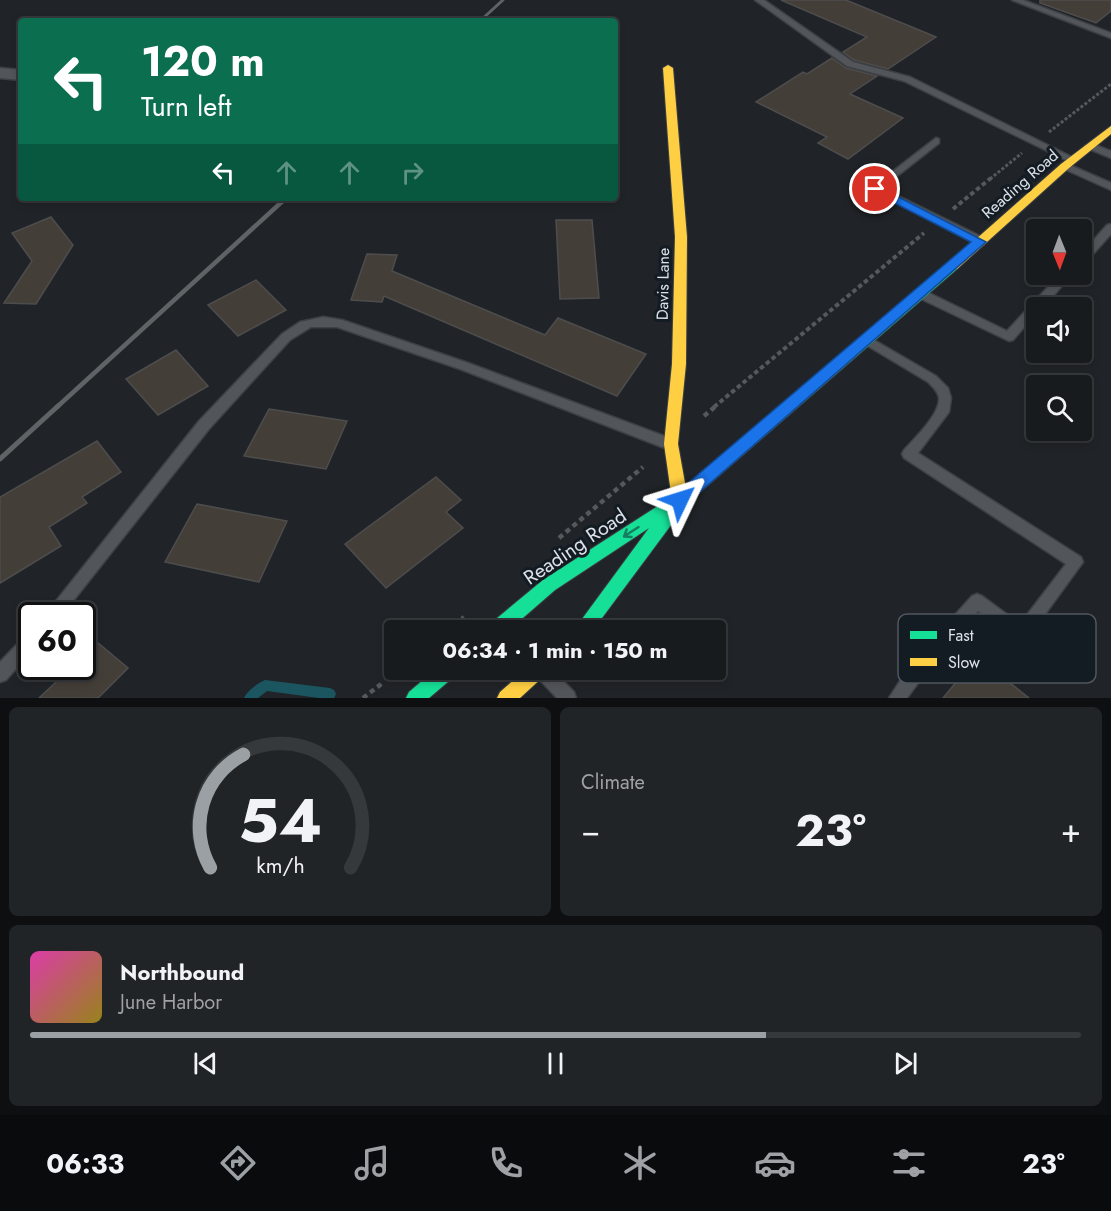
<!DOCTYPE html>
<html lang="en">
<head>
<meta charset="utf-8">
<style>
  body { margin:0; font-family:Jost,sans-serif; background:#212427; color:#f1f3f6; height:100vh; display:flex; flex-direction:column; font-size:22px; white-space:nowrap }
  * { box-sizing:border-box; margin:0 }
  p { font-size:20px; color:#9fa1a4 }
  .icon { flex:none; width:33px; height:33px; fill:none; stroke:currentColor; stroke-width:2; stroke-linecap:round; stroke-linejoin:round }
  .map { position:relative; height:698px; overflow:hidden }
  .side { display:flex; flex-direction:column; gap:9px; padding:9px; background:#0d0f10; flex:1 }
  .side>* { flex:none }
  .top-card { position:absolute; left:18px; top:18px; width:600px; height:183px; border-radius:6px; box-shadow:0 3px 9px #0003,0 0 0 2px #36393c; background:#0b6e4f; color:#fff; overflow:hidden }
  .needle { width:39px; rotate:179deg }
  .fabs { position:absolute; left:1026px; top:219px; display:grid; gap:12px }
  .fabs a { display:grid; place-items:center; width:66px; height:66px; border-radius:6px; background:#181b1e; box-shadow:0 3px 9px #0003,0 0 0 2px #36393c; font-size:30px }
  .speed { position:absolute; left:18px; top:602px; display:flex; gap:12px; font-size:30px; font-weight:700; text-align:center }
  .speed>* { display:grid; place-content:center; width:78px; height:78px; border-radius:50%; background:#181b1e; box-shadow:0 3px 9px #0003,0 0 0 2px #36393c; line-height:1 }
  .speed .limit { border:3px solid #111; border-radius:9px; background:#fff; color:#111 }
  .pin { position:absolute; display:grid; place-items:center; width:51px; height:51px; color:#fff; margin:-26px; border:3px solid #fff; border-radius:50%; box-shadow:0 2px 6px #0007 }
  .me { position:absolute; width:66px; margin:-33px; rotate:49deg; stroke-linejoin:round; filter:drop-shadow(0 0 4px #0008) }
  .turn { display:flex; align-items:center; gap:21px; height:126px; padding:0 24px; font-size:27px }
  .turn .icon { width:78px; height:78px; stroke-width:2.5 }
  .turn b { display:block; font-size:42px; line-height:51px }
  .lanes { display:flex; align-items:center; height:57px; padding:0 24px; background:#0003; justify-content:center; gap:30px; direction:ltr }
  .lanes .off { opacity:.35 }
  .big { font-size:45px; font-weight:700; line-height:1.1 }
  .side .tile { flex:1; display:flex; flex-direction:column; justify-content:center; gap:9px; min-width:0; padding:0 21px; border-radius:9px; background:#212427 }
  .side .dial { align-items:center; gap:0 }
  .dial svg { height:156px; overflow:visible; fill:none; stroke:#36393c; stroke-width:7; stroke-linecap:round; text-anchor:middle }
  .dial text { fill:#f1f3f6; stroke:none }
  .song { display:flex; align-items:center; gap:18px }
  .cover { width:72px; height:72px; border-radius:9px; background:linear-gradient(135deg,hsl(320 70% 55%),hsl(50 70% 35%)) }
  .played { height:6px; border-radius:3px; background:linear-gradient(90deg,#9ba0a5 70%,#36393c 70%) }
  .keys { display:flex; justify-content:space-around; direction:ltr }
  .heat { display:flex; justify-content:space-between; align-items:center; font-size:33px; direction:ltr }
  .side .tiles { flex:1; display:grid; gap:9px; grid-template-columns:1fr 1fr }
  .tile:last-child { grid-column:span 2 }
  .trip { position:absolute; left:384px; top:620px; width:342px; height:60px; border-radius:6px; background:#181b1e; box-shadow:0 3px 9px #0003,0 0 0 2px #36393c; font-weight:700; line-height:60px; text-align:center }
  .tabs { display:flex; height:96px; justify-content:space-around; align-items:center; background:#0a0b0c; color:#9fa1a4 }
  .tabs .icon { width:42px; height:42px }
  .tabs .selected { color:#9ba0a5 }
  .tabs b { font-size:27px; color:#f1f3f6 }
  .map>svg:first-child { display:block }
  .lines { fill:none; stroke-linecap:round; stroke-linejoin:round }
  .stream { fill:#1a5560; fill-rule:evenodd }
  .building { fill:#443e38; stroke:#4e4d4d; stroke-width:1.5 }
  .lane-casing { stroke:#3d4044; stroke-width:3 }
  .street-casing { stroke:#3d4044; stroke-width:3 }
  .fast-casing { stroke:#3d4044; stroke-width:2 }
  .slow-casing { stroke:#3d4044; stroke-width:2 }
  .path-far2 { stroke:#56595c; stroke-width:3; stroke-dasharray:3 2; stroke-linecap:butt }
  .path-far1 { stroke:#56595c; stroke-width:4; stroke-dasharray:4.5 3; stroke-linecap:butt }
  .path { stroke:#56595c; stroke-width:4.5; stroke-dasharray:5 4; stroke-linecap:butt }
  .lane { fill:#52555a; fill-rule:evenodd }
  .street { fill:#52555a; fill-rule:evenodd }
  .fast { fill:#16e098; fill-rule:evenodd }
  .slow { fill:#ffcf43; fill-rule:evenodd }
  .rail-far2 { stroke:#606366; stroke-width:3 }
  .rail-far1 { stroke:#606366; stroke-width:4.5 }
  .rail { stroke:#606366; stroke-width:5 }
  .oneway { stroke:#147e5e }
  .route { fill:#1a73e8; stroke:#114b97; stroke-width:1.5 }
  .labels { text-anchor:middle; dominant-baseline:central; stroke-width:6; stroke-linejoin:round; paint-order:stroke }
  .street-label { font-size:16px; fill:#dde2e8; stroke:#131b23 }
  .near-street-label { font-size:20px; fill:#dde2e8; stroke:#131b23 }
  .key { fill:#131b23; stroke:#50575e; stroke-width:1.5 }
  .key-label { font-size:16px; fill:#dde2e8 }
</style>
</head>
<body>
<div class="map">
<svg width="1111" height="698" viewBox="0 0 1111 698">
  <rect width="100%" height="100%" fill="#202428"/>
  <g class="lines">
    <path class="stream" d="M 265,680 L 330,688 L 334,690 L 336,694 L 334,698 L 319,698 L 267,691 L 258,698 L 244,698 C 247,691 258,683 265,680 Z"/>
  </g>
  <path class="building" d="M 781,0 L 846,0 L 936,37 L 888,69 L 854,60 L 843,52 L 867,37 Z
    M 1040,0 L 1111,0 L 1111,11 L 1096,23 L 1040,3 Z
    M 832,58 L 846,68 L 877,76 L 850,94 L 903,118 L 848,159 L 818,143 L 827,137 L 756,102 L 803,72 L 807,74 Z
    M 51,217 L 73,245 L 36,304 L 4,303 L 32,261 L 12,233 Z
    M 556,220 L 592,220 L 599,298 L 560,299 Z
    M 367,254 L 397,255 L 392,271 L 545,335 L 558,318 L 646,354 L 617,396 L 384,296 L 382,302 L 351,300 Z
    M 256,280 L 286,310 L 238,336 L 208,305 Z
    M 176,350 L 208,386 L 158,415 L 126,379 Z
    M 269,409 L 347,421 L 326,469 L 244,456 Z
    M 97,441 L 121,472 L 82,497 L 87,503 L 49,527 L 61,546 L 0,583 L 0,497 Z
    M 436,477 L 461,500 L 446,512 L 463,528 L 386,588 L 345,544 Z
    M 197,504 L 287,521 L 259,582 L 165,562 Z
    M 97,642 L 128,668 L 98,698 L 39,698 L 73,666 L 82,666 L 82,657 Z
    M 977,657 L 1029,698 L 943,698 Z"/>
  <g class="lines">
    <defs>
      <path id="lane" d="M 755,0 L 764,0 L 853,62 L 910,77 L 1078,160 L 1073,163 L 1070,162 L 904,81 L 847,66 Z
        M 1012,0 L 1023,0 L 1111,33 L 1111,38 Z
        M 936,138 L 939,139 L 939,143 L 882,188 L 984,238 L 985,241 L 984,244 L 976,244 L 870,189 Z
        M 1090,143 L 1111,151 L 1111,158 L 1087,148 L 1085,146 Z
        M 1065,163 L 1111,183 L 1111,190 L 1062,168 L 1060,166 Z
        M 1111,224 L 1111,234 L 1086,262 L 1082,263 L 1082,253 L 1107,225 Z
        M 1060,274 L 1072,274 L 1043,308 L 1036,308 L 1036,314 L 1013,340 L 1009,341 L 917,297 L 915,294 L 921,290 L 925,291 L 1007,331 Z
        M 323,317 L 342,320 L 468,363 L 672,439 L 674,443 L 672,447 L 667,448 L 662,447 L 460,369 L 337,327 L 311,327 L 290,340 L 209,429 L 62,615 L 45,615 L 199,421 L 282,334 L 300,322 Z
        M 867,336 L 936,376 L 948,388 L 951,398 L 949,412 L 918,453 L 1081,557 L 1083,562 L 1027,639 L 1022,641 L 1017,639 L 978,611 L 923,676 L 907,698 L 889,698 L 911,664 L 972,596 L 977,594 L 982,596 L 1020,624 L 1066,564 L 904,458 L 902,454 L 904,450 C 915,438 940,414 939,398 C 938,391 933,387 928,382 L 863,343 L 861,340 L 863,337 Z
        M 32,632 L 32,651 L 6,680 L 0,682 L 0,662 L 27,634 Z
        M 533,669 L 552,669 L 574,692 L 576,698 L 557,698 L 535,675 Z"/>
      <path id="street" d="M 0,68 L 21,70 L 21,80 L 0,78 Z"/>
      <path id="fast" d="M 953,262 L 957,263 L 959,266 L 957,269 L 685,505 L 674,512 L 676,516 L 674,521 L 593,630 L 574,630 L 649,528 L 555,590 L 509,630 L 487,630 L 490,624 L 543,580 L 675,495 L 949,263 Z
        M 436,669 L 459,669 L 456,675 L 429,698 L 406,698 L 409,692 Z"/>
      <path id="slow" d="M 668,65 L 673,68 L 687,237 L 686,364 L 678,444 L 688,500 L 685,505 L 680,507 L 675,505 L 672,500 L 664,444 L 672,364 L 675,237 L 663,68 Z
        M 1111,126 L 1111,134 L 1069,168 L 957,269 L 949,269 L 947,266 L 949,263 L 1061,164 Z
        M 526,669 L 548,669 L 545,675 L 520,698 L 497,698 L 500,692 Z"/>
    </defs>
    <use href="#lane" class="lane-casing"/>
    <use href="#street" class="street-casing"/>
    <use href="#fast" class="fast-casing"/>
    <use href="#slow" class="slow-casing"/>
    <path class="path-far2" d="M 1049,132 L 1111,84
      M 990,179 L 1022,153"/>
    <path class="path-far1" d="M 953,209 L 991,178
      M 714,407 L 924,233"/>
    <path class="path" d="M 704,416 L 716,406
      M 559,538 L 643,467
      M 448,630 L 464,617
      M 363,698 L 384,682"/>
    <use href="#lane" class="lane"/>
    <use href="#street" class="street"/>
    <use href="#fast" class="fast"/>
    <use href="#slow" class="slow"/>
    <path class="rail-far2" d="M 480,21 L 503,0"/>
    <path class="rail-far1" d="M 57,407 L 286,198"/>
    <path class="rail" d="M 0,459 L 58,406"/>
  </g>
  <defs><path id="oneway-shaft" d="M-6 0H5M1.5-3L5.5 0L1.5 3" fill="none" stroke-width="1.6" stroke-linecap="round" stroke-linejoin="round" transform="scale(1.5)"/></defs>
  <use class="oneway" href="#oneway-shaft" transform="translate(631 532) rotate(147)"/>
  <path class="route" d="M 875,185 L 986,242 L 685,505 L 680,507 L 674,505 L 672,500 L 674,495 L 971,242 L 871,191 L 871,186 Z"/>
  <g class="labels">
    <g class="street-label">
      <text transform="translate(1020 184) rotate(-41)">Reading Road</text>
      <text transform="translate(663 284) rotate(-89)">Davis Lane</text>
    </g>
    <g class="near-street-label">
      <text transform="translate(575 547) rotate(-34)">Reading Road</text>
    </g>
  </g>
  <rect x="898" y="614" width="198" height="69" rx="9" class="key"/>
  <rect x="910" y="631" width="27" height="8" fill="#16e098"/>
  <rect x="910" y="658" width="27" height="8" fill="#ffcf43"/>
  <g class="key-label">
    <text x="948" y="641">Fast</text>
    <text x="948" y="668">Slow</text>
  </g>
</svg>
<div class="fabs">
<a><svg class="needle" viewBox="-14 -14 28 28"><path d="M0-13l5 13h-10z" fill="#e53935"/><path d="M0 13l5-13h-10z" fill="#9fa1a4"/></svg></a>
<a><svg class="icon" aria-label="sound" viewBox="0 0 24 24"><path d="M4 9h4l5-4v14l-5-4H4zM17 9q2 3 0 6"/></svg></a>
<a><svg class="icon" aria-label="search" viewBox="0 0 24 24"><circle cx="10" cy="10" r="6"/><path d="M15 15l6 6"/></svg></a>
</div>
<div class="speed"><div class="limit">60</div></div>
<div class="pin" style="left:875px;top:189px;background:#d93025"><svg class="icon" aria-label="arrive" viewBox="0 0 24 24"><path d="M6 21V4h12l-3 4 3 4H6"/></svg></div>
<svg class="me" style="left:680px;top:500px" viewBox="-20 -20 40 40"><path d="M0-17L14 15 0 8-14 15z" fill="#1a73e8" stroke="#fff" stroke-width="4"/></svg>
<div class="trip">06:34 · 1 min · 150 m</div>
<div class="top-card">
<div class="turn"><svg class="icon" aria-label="left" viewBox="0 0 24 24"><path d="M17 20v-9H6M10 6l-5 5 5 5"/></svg><div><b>120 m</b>Turn left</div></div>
<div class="lanes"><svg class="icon" aria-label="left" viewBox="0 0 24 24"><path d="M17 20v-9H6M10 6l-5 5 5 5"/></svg><svg class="icon off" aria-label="ahead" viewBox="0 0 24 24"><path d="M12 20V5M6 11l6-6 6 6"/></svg><svg class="icon off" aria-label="ahead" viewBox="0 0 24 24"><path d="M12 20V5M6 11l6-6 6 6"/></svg><svg class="icon off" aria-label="right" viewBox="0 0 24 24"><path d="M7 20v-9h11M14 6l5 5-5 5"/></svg></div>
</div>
</div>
<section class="side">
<div class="tiles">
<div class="tile dial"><svg viewBox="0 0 100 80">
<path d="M14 69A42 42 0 1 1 86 69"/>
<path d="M14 69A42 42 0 0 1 31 11" stroke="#9ba0a5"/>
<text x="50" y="56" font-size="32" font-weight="700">54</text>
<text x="50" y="72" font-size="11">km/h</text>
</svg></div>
<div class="tile"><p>Climate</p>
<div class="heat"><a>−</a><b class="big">23°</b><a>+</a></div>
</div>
<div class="tile">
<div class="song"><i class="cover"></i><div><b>Northbound</b><p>June Harbor</p></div></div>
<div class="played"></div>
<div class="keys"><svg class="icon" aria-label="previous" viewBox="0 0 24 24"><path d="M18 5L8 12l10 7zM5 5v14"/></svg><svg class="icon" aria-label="pause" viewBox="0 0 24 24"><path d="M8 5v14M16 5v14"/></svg><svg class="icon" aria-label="next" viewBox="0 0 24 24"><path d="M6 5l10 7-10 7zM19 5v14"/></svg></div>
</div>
</div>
</section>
<nav class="tabs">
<b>06:33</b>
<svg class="icon selected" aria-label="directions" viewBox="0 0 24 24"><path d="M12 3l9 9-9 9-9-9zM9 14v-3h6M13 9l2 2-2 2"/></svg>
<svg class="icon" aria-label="music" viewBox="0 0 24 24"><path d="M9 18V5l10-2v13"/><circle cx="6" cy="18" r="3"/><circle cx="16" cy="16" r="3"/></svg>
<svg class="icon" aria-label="phone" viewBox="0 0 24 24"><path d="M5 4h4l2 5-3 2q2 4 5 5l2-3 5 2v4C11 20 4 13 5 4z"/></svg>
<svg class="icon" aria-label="climate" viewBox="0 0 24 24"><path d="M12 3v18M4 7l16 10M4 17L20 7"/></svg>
<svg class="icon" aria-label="car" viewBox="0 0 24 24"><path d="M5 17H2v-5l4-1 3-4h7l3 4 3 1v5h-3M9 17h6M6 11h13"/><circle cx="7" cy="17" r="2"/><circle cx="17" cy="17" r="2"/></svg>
<svg class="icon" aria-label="filters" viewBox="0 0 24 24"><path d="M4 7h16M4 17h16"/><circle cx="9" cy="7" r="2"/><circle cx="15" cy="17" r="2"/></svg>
<b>23°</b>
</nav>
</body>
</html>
